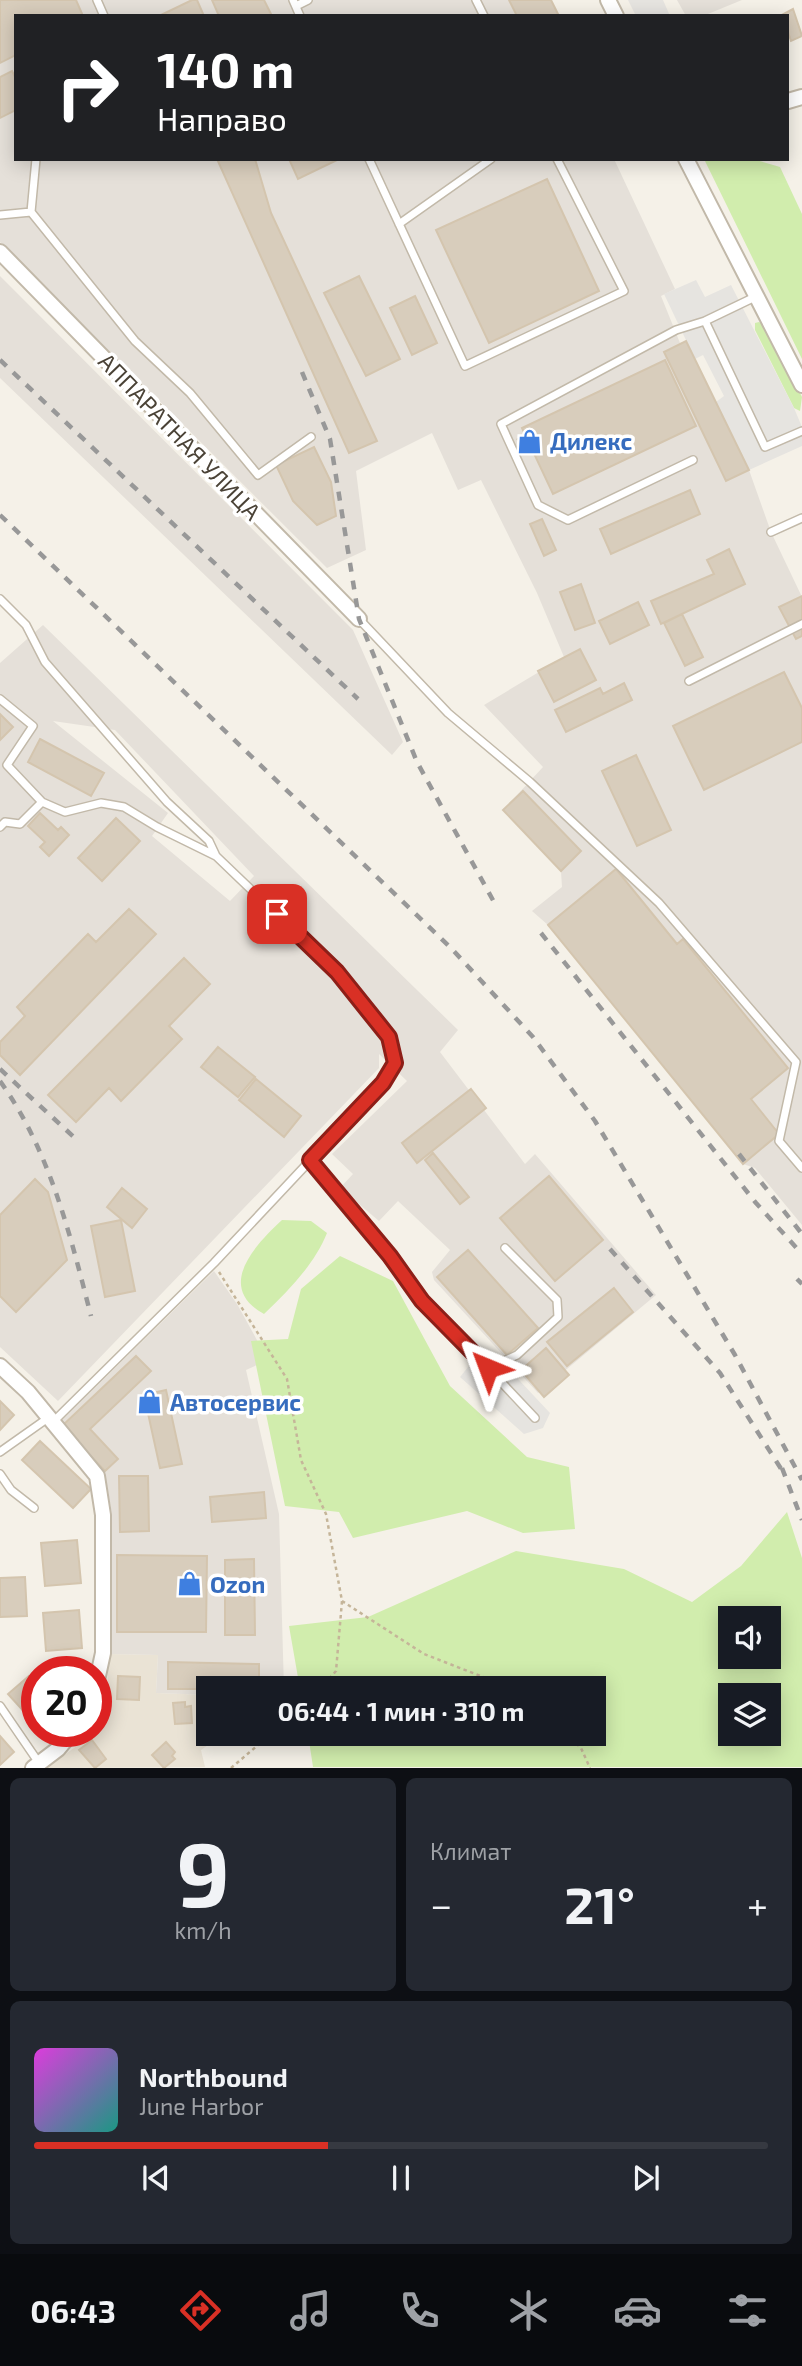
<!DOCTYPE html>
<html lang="ru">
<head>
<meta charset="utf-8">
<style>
  body { margin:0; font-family:"Exo 2",sans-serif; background:#242831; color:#f1f3f6; height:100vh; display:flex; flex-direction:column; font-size:26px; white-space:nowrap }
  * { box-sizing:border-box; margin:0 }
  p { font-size:23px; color:#9ea1a6 }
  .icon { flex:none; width:38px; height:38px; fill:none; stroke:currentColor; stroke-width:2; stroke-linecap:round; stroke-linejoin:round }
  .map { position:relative; height:1768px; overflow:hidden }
  .panel { display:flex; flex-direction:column; gap:10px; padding:10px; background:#0d0f14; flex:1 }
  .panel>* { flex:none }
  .banner { position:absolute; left:14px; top:14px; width:775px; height:147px; border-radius:0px; box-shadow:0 4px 18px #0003; background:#202124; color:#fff; overflow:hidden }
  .controls { position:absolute; left:718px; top:1606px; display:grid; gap:14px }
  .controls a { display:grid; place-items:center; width:63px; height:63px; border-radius:0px; background:#171b24; box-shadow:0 4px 18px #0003; font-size:35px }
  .speed { position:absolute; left:21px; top:1656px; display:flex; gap:14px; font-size:35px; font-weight:700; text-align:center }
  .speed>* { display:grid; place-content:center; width:91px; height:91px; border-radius:50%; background:#171b24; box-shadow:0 4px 18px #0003; line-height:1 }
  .speed .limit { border:10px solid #d22; background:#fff; color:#111 }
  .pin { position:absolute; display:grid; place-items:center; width:60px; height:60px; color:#fff; margin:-30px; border-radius:14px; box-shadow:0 4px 10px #0006 }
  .me { position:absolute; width:77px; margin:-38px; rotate:316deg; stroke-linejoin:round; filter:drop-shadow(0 0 5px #0008) }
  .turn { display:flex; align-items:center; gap:24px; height:147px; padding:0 28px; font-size:32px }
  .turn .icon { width:91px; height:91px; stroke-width:2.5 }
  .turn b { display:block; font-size:49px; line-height:60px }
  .big { font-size:52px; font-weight:700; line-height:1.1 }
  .panel .card { flex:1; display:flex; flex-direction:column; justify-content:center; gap:10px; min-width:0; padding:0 24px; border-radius:10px; background:#242831 }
  .panel .dial { align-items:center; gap:0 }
  .dial b { font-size:91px; line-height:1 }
  .song { display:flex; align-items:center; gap:21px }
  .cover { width:84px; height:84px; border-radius:10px; background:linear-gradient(135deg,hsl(300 70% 55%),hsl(170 70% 35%)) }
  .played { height:7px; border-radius:4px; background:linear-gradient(90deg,#d93025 40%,#363941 40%) }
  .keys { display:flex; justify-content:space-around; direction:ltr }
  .heat { display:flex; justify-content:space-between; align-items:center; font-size:38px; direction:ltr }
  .panel .tiles { flex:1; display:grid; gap:10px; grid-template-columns:1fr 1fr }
  .card:last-child { grid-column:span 2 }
  .trip { position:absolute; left:196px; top:1676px; width:410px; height:70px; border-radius:0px; background:#171b24; box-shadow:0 4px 18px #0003; font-weight:700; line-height:70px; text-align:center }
  .tabs { display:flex; height:112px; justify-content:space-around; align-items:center; background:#090b0e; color:#9ea1a6 }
  .tabs .icon { width:49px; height:49px }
  .tabs .active { color:#d93025 }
  .tabs b { font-size:32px; color:#f1f3f6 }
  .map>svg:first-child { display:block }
  .residential { fill:#eae3d5 }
  .industrial { fill:#e5e0d9; fill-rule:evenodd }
  .green { fill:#d1edad; fill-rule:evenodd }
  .parking { fill:#e6e4e0 }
  .building { fill:#d8cdbc; stroke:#d4c5ae; stroke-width:2 }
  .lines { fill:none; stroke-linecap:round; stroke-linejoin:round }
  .lane-casing { stroke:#c2b9a9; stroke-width:10 }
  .street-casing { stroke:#c2b9a9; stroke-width:18 }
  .path { stroke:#c5b599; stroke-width:2.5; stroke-dasharray:3.5 3.5; stroke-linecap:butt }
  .lane { stroke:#fff; stroke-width:7 }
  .street { stroke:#fff; stroke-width:14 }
  .rail { stroke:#989898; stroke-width:4.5; stroke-dasharray:9 9; stroke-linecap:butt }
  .route-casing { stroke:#8d1f18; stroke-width:18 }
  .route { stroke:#d93025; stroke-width:12 }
  .labels { text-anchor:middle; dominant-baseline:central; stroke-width:7; stroke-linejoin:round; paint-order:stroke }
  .street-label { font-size:23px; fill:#4a4236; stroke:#fff }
  .shop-label { font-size:23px; font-weight:bold; fill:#366cbe; stroke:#fff; text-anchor:start }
</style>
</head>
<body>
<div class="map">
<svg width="802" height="1768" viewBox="0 0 802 1768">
  <rect width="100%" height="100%" fill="#f5f1e8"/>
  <path class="residential" d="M 108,1654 L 158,1655 L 156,1693 L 208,1695 L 208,1734 L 221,1736 L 201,1750 L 205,1767 L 45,1768 L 77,1746 L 90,1731 L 96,1731 L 96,1722 L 107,1709 Z"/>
  <path class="industrial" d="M 0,0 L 538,0 L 546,16 L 16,16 L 16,159 L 614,159 L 675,289 L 661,296 L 680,343 L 686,341 L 749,470 L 771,532 L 802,597 L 802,1225 L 755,1168 L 743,1164 L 548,925 L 532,911 L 562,887 L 561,871 L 503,810 L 543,767 L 484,705 L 564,657 L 537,593 L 481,480 L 458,490 L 432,433 L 356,471 L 366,550 L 327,568 L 0,242 Z
    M 677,0 L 742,0 L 703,16 L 686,16 Z
    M 0,276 L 353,630 L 403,742 L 392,755 L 0,378 Z
    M 43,625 L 458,1030 L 440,1052 L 525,1164 L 535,1154 L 656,1295 L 538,1393 L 434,1280 L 432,1272 L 450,1250 L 398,1201 L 379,1221 L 340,1188 L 353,1174 L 332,1154 L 407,1081 L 379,1054 L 379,1068 L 58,1401 L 0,1347 L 0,663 ZM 53,721 L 115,730 L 254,876 L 230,901 L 152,836 L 168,813 Z
    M 214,1271 L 237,1304 L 268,1360 L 246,1370 L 279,1514 L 284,1689 L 208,1689 L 208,1695 L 156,1693 L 158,1655 L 108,1654 L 112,1514 L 105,1474 L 58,1424 Z"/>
  <path class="green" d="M 704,159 L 753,159 L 780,167 L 802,214 L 802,359 Z
    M 759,322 L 766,326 L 802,397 L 800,411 L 794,408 L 755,330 L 755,323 Z
    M 282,1220 L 311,1221 L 327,1233 C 314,1265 289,1290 264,1314 C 215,1287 255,1245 282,1220 Z
    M 340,1256 L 393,1281 L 450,1386 L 527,1457 L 569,1467 L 575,1529 L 523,1533 L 467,1511 L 353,1538 L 339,1512 L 285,1506 L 251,1341 L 288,1339 L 301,1289 Z
    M 787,1512 L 802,1558 L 802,1767 L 313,1767 L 308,1734 L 593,1734 L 593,1689 L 300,1689 L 289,1626 L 368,1617 L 516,1551 L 624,1569 L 692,1602 L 741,1566 ZM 730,1619 L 768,1619 L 768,1657 L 730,1657 ZM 730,1696 L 768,1696 L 768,1734 L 730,1734 Z"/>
  <path class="parking" d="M 628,0 L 663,0 L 670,16 L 636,16 Z
    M 696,280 L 705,297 L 731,285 L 794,408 L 802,427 L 802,446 L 749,470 L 716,402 L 724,396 L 703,355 L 695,359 L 664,294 Z
    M 473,1361 L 490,1378 L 506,1366 L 550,1413 L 543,1428 L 524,1434 L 460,1377 Z"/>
  <path class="building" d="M 0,0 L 76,0 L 83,16 L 16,16 L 16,55 L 0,63 Z
    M 192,0 L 197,0 L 204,16 L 159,16 Z
    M 212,0 L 264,0 L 272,16 L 219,16 Z
    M 509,0 L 551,0 L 559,16 L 517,16 Z
    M 793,9 L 802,36 L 791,41 L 788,32 L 788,16 L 780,16 Z
    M 12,71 L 16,79 L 16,110 L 0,118 L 0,77 Z
    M 217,159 L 255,159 L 271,213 L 377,441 L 349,453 Z
    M 289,159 L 339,159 L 298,179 Z
    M 547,179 L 599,291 L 489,343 L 436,230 Z
    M 359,276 L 400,359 L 366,376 L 324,293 Z
    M 415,296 L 437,343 L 412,355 L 390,308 Z
    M 686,341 L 749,470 L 726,481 L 664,352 Z
    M 665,360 L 696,426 L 553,494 L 522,428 Z
    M 314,447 L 331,482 L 336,516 L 317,525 L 293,501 L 276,465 Z
    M 690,490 L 700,514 L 611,554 L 600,529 Z
    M 542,519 L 556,550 L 544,556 L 530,524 Z
    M 729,549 L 745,584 L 661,624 L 651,601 L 714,574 L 707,560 Z
    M 581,584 L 595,623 L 575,630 L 560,592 Z
    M 802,596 L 802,636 L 796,639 L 779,607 Z
    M 638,602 L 649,625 L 610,644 L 599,621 Z
    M 682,614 L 703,657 L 685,666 L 664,623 Z
    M 580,649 L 596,680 L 554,702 L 538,671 Z
    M 784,672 L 802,708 L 802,742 L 704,790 L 673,726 Z
    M 624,683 L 632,700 L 566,732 L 555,710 L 600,688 L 603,694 Z
    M 0,714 L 13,727 L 0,740 Z
    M 40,739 L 104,773 L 91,796 L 28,762 Z
    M 636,755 L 671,830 L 637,846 L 602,771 Z
    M 523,791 L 581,851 L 561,871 L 503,810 Z
    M 40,813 L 58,830 L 61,827 L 69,835 L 49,856 L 40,847 L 45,842 L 28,826 Z
    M 116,818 L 140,841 L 102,881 L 78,858 Z
    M 616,869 L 677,944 L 683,939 L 788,1068 L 751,1099 L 779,1134 L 743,1164 L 548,925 Z
    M 129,909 L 156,934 L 20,1075 L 0,1055 L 0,1042 L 25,1016 L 17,1007 L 88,934 L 96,942 Z
    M 184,958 L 210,984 L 169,1026 L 182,1039 L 121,1101 L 109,1088 L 76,1122 L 48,1095 Z
    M 218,1047 L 255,1077 L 238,1097 L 201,1067 Z
    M 256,1079 L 301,1116 L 284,1137 L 239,1100 Z
    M 471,1089 L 486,1108 L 417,1163 L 402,1143 Z
    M 433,1153 L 469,1197 L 460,1204 L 425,1160 Z
    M 549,1176 L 603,1240 L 555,1281 L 500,1218 Z
    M 35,1179 L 48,1192 L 67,1260 L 16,1312 L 0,1296 L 0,1215 Z
    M 122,1188 L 147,1209 L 132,1228 L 107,1207 Z
    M 121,1220 L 135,1291 L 105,1297 L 91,1226 Z
    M 468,1250 L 538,1328 L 507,1355 L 437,1277 Z
    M 614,1288 L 633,1312 L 567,1366 L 547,1342 Z
    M 546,1348 L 569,1375 L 544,1397 L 521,1370 Z
    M 136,1356 L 151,1371 L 90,1429 L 118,1459 L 105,1471 L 62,1426 Z
    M 166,1390 L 182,1464 L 160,1468 L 144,1395 Z
    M 0,1401 L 14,1415 L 0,1430 Z
    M 40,1441 L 91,1489 L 73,1508 L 22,1460 Z
    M 119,1476 L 148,1476 L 149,1531 L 120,1532 Z
    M 264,1492 L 266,1518 L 212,1522 L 210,1497 Z
    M 77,1540 L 81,1583 L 45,1586 L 41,1543 Z
    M 117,1555 L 207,1556 L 206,1632 L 117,1632 Z
    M 254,1559 L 255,1635 L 225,1635 L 225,1560 Z
    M 25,1577 L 27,1616 L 0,1617 L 0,1578 Z
    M 79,1610 L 82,1648 L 46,1651 L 43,1613 Z
    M 168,1662 L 259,1664 L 259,1689 L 168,1689 Z
    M 29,1676 L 37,1685 L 37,1726 L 8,1694 Z
    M 118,1676 L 140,1677 L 139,1700 L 117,1699 Z
    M 185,1702 L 185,1707 L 191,1706 L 192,1723 L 175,1724 L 173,1703 Z
    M 0,1736 L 14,1752 L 0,1765 Z
    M 92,1740 L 106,1759 L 95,1768 L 79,1750 Z
    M 166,1742 L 175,1752 L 172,1756 L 175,1759 L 164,1768 L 152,1755 Z"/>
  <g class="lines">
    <defs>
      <path id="lane" d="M 97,0 L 104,16
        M 293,0 L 300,16
        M 476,0 L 484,16
        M 296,6 L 308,0
        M 369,159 L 465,366 L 624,291 L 557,159
        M 31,212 L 36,159
        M 0,215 L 31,212 L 135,341 L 190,393 L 258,475 L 311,437
        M 399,224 L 491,159
        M 705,321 L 765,447 L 802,431
        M 693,460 L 568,520 L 538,505 L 501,424 L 676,330 L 705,321 L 755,297
        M 771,532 L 802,518
        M 0,599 L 26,625 L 45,662 L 167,802 L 209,841 L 216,856 L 337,972 L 389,1037 L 395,1063 L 383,1083 L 214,1263 L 53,1422
        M 359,619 L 448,713 L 530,782 L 659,903 L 796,1062 L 779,1141 L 802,1168
        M 689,681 L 802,624
        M 0,699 L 33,726 L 7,765 L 42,802 L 65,812 L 101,803 L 124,807 L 157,827 L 216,856
        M 0,827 L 5,822 L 20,824 L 42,802
        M 310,1160 L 389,1256 L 422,1301 L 488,1368 L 517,1355 L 558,1317 L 557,1300 L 505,1248
        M 488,1368 L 535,1418
        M 0,1452 L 48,1418
        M 0,1474 L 11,1490 L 34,1508
        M 0,1706 L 39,1763"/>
      <path id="street" d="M 608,0 L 616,16
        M 788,101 L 802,97
        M 686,159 L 802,385
        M 0,252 L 359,619
        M 0,1366 L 28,1392 L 97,1476 L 103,1515 L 103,1653 L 96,1685
        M 33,1768 L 58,1749 L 73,1731"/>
    </defs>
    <use href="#lane" class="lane-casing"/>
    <use href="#street" class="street-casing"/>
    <path class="path" d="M 517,440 L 525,435
      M 219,1272 L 287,1379 L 301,1460 L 326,1514 L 342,1601 L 336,1671 L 320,1689
      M 342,1601 L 424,1654 L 514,1689
      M 566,1734 L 581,1748 L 590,1768
      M 231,1768 L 271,1734"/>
    <use href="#lane" class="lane"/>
    <use href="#street" class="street"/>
    <path class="rail" d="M 0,360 L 358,699
      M 302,372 L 330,439 L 359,619 L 417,762 L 494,902
      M 0,515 L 451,948 L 533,1037 L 595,1121 L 735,1355 L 802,1480
      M 541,933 L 756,1203 L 802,1254
      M 0,1069 L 76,1139
      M 0,1081 C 50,1151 70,1234 91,1316
      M 739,1154 L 802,1234
      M 610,1249 L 720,1373 L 785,1475
      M 797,1279 L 802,1284
      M 782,1468 L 802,1520"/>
  </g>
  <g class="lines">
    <defs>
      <path id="route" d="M 277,914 L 337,972 L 389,1037 L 395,1063 L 383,1083 L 310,1160 L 390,1256 L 422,1301 L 488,1368"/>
    </defs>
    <use href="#route" class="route-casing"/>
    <use href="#route" class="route"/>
  </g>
  <defs>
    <symbol id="shop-bare" viewBox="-9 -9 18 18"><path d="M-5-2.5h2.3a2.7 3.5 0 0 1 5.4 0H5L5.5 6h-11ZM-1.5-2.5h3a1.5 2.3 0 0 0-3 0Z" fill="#3f7fe0" stroke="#fff" stroke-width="2.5" paint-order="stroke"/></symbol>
  </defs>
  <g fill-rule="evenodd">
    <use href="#shop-bare" x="512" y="424" width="35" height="35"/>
    <use href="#shop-bare" x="132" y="1384" width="35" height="35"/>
    <use href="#shop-bare" x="172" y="1566" width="35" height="35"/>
  </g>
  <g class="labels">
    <g class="street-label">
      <text transform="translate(180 436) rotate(46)">АППАРАТНАЯ УЛИЦА</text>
    </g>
    <g class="shop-label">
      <text x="550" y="441">Дилекс</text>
      <text x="170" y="1402">Автосервис</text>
      <text x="210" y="1584">Ozon</text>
    </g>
  </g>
</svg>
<div class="controls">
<a><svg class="icon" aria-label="sound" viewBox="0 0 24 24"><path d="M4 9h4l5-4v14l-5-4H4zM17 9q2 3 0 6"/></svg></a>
<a><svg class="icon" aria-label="layers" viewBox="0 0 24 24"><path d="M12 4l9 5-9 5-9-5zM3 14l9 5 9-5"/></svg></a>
</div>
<div class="speed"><div class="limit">20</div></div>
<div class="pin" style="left:277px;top:914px;background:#d93025"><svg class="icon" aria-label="arrive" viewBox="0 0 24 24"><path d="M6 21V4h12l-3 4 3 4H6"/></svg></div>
<svg class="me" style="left:488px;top:1368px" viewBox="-20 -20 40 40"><path d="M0-17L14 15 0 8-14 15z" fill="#d93025" stroke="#fff" stroke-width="4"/></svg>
<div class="trip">06:44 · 1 мин · 310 m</div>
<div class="banner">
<div class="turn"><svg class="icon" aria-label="right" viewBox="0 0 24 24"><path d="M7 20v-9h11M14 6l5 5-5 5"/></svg><div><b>140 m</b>Направо</div></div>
</div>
</div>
<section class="panel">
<div class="tiles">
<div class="card dial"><b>9</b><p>km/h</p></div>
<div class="card"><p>Климат</p>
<div class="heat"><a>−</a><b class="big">21°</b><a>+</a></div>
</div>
<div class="card">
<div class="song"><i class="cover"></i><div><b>Northbound</b><p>June Harbor</p></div></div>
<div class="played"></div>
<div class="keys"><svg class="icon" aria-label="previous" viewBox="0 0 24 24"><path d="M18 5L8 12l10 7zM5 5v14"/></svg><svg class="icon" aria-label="pause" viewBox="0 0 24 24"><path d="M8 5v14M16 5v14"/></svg><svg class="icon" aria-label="next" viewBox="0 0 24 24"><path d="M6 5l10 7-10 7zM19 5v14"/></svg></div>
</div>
</div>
</section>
<nav class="tabs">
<b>06:43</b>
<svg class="icon active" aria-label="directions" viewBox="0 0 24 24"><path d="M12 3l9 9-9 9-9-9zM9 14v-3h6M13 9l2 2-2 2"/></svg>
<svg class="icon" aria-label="music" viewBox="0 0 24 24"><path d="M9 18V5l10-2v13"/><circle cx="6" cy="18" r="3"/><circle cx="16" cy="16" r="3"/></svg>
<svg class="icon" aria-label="phone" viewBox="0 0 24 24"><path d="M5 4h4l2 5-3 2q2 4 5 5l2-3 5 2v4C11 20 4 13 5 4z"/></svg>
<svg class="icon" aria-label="climate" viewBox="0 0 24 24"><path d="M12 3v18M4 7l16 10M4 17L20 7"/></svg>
<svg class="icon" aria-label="car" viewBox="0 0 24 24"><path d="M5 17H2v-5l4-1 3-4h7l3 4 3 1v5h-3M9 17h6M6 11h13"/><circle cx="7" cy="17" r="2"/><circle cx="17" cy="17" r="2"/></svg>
<svg class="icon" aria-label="filters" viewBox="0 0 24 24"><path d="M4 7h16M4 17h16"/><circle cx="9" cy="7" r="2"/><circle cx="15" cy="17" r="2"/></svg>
</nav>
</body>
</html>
